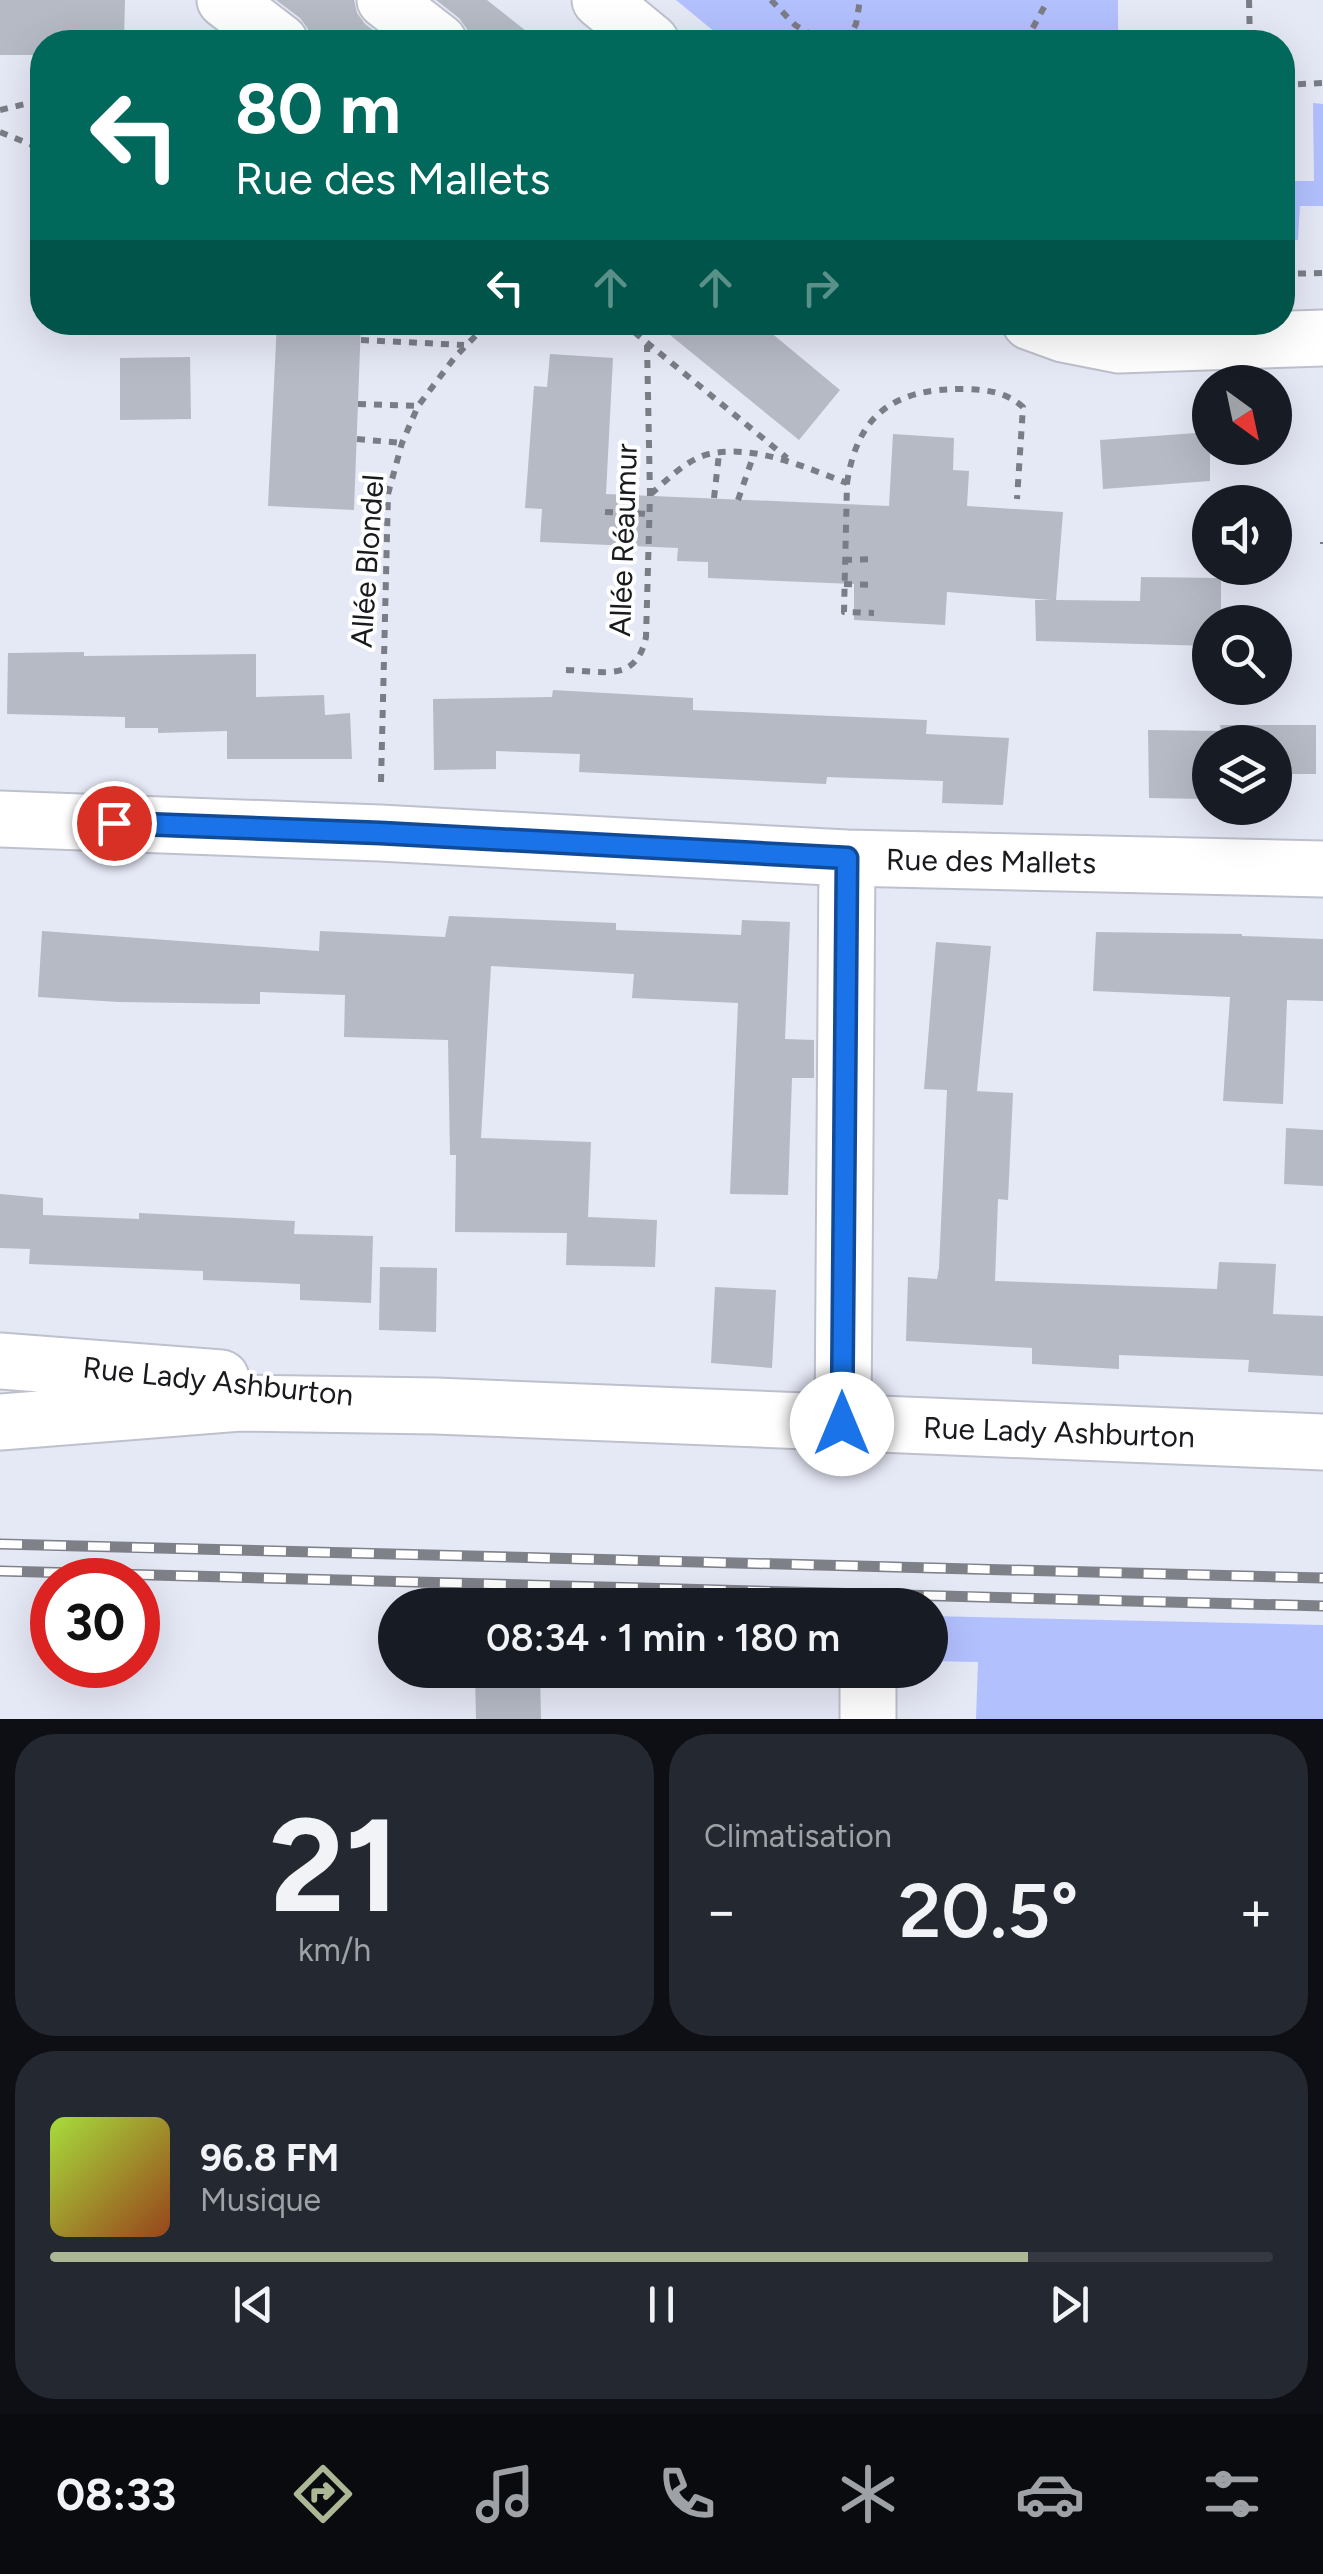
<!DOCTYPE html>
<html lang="fr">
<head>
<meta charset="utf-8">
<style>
  body { margin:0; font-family:Figtree,sans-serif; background:#242831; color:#f1f3f6; height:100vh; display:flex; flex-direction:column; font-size:38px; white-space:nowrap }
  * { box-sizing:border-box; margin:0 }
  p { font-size:32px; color:#9ea1a6 }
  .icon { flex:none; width:55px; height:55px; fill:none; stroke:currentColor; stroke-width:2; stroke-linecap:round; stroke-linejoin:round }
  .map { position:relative; height:1719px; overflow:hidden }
  .sheet { display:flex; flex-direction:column; gap:15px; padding:15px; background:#0d0f14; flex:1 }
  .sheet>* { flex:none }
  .guide { position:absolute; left:30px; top:30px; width:1265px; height:305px; border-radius:40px; box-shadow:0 10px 40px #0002; background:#00695c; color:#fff; overflow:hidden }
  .needle { width:65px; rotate:147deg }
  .controls { position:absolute; left:1192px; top:365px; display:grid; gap:20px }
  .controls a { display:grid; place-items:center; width:100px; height:100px; border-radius:50%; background:#171b24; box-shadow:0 10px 40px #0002; font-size:50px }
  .speed { position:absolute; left:30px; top:1558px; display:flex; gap:20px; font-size:50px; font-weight:700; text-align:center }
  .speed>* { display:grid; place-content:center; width:130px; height:130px; border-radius:50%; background:#171b24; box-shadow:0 10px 40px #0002; line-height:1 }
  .speed .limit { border:15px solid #d22; background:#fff; color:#111 }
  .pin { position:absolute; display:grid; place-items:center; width:85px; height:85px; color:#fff; margin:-42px; border:5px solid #fff; border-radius:50%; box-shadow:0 2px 10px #0007 }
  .me { position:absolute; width:110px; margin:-55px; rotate:0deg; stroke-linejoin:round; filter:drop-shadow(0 0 8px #0008) }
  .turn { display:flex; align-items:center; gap:35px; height:210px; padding:0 40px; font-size:45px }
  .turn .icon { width:130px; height:130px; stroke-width:2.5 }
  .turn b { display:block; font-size:70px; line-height:85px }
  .lanes { display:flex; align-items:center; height:95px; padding:0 40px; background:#0003; justify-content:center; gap:50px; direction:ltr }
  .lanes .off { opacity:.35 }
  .big { font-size:75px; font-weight:600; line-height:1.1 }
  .sheet .tile { flex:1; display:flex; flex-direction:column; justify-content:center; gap:15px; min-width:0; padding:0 35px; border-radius:40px; background:#242831 }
  .sheet .dial { align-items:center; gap:0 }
  .dial b { font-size:130px; line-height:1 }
  .song { display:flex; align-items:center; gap:30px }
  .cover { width:120px; height:120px; border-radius:15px; background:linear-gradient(135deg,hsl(80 70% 55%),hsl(20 70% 35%)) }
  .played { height:10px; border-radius:5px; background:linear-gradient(90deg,#acb795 80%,#363941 80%) }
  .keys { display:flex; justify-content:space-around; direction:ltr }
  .heat { display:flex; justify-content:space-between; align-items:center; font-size:55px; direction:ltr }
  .sheet .tiles { flex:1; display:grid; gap:15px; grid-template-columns:1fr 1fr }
  .tile:last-child { grid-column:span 2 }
  .trip { position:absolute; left:378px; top:1588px; width:570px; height:100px; border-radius:50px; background:#171b24; box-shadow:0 10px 40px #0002; font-weight:600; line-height:100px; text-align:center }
  .tab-bar { display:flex; height:160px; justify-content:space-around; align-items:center; background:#090b0e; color:#9ea1a6 }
  .tab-bar .icon { width:70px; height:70px }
  .tab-bar .current { color:#acb795 }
  .tab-bar b { font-size:45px; color:#f1f3f6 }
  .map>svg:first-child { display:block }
  .green { fill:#b2c0fe }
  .building { fill:#b6bac5 }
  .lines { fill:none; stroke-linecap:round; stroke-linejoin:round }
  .minor-casing { stroke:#bec1cd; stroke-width:59 }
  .path { stroke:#7b7d86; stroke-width:6; stroke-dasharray:8 8; stroke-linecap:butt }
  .minor { stroke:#fff; stroke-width:55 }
  .rail-casing { stroke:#7f8189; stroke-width:11 }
  .rail { stroke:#fff; stroke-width:8; stroke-dasharray:22; stroke-linecap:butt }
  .route-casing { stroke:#114b97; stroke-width:25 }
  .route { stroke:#1a73e8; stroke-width:18 }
  .labels { text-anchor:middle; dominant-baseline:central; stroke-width:8; stroke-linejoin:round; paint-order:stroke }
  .street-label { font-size:30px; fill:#191a1e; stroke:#fff }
</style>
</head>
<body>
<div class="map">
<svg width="1323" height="1719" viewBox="0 0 1323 1719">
  <rect width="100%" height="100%" fill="#e5e8f5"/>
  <path class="green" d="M 676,0 L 1118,0 L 1118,42 L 727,42 Z
    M 1313,103 L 1323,104 L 1323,206 L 1300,206 L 1298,240 L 1283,241 L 1283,181 L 1314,181 Z
    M 930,1616 L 1323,1625 L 1323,1719 L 976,1719 L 978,1662 L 930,1661 Z"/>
  <path class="building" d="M 0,0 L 125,0 L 124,42 L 42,42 L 42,55 L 0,55 Z
    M 276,0 L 354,0 L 357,13 L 365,24 L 389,42 L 311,42 L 308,29 L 300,18 Z
    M 436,0 L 487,0 L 540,42 L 470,42 L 467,29 L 459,18 Z
    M 277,322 L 361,322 L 354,510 L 268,506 Z
    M 654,322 L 758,322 L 840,390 L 799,440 Z
    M 550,354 L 613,358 L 606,494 L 889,506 L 893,434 L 954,438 L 953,470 L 969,471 L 967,506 L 1063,512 L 1056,600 L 1140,601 L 1141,577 L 1221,578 L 1221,622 L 1210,622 L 1210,646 L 1036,641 L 1035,600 L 1051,600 L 947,592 L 945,625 L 854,620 L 854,584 L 708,578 L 708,562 L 677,561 L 678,548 L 540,542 L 542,509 L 525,508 L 534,386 L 547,387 Z
    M 190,357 L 191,419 L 120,420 L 120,358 Z
    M 1210,432 L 1210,481 L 1103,489 L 1100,440 Z
    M 84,652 L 84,656 L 256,654 L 256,697 L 324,695 L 325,715 L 350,713 L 352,759 L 227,759 L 227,731 L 158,733 L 158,728 L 125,728 L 125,717 L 7,714 L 8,653 Z
    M 553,690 L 693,698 L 693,710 L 927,720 L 926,734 L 1009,738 L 1003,805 L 942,803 L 943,781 L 827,777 L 826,784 L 579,772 L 580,754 L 496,751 L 496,769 L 434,770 L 433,699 L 552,697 Z
    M 1220,725 L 1316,725 L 1316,774 L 1275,774 L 1275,742 L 1210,742 L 1210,796 L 1205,796 L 1205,799 L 1149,798 L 1148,730 L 1221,731 Z
    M 449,916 L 616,923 L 616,930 L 741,935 L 742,920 L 790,922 L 785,1039 L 814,1040 L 814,1078 L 792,1078 L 788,1195 L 730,1194 L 738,1003 L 632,998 L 634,974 L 491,966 L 481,1138 L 591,1142 L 588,1217 L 657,1220 L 655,1267 L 566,1265 L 567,1233 L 455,1232 L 456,1155 L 450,1155 L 448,1040 L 344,1037 L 345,995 L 260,992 L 260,1004 L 119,1002 L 38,997 L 42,931 L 319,951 L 320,931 L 445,937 Z
    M 1096,932 L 1242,934 L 1242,936 L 1323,939 L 1323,1001 L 1287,1000 L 1283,1104 L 1223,1101 L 1230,997 L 1093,991 Z
    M 936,942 L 991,946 L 977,1091 L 974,1091 L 1013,1093 L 1008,1200 L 998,1199 L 995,1281 L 1217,1289 L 1219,1262 L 1276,1264 L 1273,1314 L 1323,1316 L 1323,1376 L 1248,1372 L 1249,1360 L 1119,1355 L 1119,1369 L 1032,1364 L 1032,1348 L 906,1341 L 908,1277 L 937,1279 L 939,1268 L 947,1090 L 924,1089 Z
    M 1286,1128 L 1323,1130 L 1323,1186 L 1284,1184 Z
    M 0,1194 L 43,1198 L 43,1215 L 139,1219 L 139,1213 L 295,1221 L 294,1234 L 373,1236 L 371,1303 L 300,1300 L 300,1284 L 203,1280 L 203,1271 L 29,1264 L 30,1249 L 0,1248 Z
    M 380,1267 L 437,1268 L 436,1332 L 379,1330 Z
    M 715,1287 L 776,1290 L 772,1368 L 711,1363 Z
    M 540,1671 L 541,1719 L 476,1719 L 475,1674 Z"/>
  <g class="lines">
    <defs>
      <path id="minor" d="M 225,0 L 280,42
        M 385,0 L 439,42
        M 600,0 L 651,42
        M 1030,322 L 1063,334 L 1119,345 L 1323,338
        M 0,819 L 380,833 L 847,858 L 1323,869
        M 0,1361 L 221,1378
        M 0,1422 L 240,1403 L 436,1406 L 1323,1442
        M 843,1424 L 847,858
        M 868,1670 L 868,1719"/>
    </defs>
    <use href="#minor" class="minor-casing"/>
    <path class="path" d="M 771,0 L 795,25 L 823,42
      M 1249,0 L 1250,42
      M 168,33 L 169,42
      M 847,42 L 856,24 L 860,0
      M 1025,42 L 1048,0
      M 1282,85 L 1323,83
      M 0,110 L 42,100
      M 0,132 L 42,149
      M 1282,274 L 1323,273
      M 622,322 L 787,458
      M 361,340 L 464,345
      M 358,404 L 418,406
      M 357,439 L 402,443
      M 847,483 C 858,412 896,388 966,389 C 988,390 1006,392 1023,407 L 1017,499
      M 651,494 C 667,480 687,459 709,454 C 755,444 804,467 847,483 L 844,612 L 874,613
      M 714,498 L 719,454
      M 738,500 L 754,454
      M 605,512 L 649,514
      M 1323,542 L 1323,544
      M 844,560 L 876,559
      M 844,584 L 874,585
      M 566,670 C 605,671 636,683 646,637 L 650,495 L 647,345
      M 381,782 L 388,494 L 402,443 L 418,406 L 455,357 L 489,322"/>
    <use href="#minor" class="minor"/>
    <defs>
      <path id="rail" d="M 0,1544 L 1323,1578
        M 0,1571 L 1323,1606"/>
    </defs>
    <use href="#rail" class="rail-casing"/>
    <use href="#rail" class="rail"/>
  </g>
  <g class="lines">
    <defs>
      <path id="route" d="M 114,823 L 380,833 L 847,858 L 842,1424"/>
    </defs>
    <use href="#route" class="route-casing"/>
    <use href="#route" class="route"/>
  </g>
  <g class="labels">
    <g class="street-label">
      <text transform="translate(623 540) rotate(-88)">Allée Réaumur</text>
      <text transform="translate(367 561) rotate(-86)">Allée Blondel</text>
      <text transform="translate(991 861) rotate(1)">Rue des Mallets</text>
      <text transform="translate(218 1381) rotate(6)">Rue Lady Ashburton</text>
      <text transform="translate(1059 1432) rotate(2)">Rue Lady Ashburton</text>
    </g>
  </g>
</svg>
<div class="controls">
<a><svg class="needle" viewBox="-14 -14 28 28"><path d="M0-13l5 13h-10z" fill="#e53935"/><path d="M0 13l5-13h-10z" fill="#9ea1a6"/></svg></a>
<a><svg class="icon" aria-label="sound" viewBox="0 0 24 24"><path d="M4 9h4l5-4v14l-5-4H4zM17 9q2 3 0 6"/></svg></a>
<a><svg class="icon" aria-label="search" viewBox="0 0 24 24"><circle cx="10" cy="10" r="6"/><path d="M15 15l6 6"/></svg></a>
<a><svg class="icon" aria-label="layers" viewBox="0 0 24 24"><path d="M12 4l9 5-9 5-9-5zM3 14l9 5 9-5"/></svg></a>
</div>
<div class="speed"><div class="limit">30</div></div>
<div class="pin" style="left:114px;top:823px;background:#d93025"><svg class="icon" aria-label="arrive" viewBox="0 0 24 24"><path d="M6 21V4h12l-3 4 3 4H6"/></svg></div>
<svg class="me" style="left:842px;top:1424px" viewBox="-20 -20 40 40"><circle r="19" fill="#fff"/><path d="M0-13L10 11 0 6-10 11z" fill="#1a73e8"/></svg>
<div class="trip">08:34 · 1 min · 180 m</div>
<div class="guide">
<div class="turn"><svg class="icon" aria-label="left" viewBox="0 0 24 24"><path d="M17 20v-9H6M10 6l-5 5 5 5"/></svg><div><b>80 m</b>Rue des Mallets</div></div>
<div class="lanes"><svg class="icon" aria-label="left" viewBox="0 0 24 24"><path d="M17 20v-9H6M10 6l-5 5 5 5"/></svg><svg class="icon off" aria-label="ahead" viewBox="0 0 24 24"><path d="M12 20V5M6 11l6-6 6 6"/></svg><svg class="icon off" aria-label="ahead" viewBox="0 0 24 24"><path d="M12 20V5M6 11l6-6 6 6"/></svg><svg class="icon off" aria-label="right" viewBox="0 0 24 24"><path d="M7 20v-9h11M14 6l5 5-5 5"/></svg></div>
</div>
</div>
<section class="sheet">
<div class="tiles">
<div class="tile dial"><b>21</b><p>km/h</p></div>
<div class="tile"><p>Climatisation</p>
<div class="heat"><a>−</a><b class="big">20.5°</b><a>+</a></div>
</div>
<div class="tile">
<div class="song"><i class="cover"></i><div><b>96.8 FM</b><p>Musique</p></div></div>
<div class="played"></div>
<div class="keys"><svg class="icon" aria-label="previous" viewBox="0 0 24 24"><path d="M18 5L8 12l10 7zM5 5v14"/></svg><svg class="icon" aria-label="pause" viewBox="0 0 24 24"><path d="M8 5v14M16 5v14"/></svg><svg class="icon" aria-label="next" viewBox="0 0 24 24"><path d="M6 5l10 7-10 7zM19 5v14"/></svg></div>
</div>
</div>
</section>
<nav class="tab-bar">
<b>08:33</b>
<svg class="icon current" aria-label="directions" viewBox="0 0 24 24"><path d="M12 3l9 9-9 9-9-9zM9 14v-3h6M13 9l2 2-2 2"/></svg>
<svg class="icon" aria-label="music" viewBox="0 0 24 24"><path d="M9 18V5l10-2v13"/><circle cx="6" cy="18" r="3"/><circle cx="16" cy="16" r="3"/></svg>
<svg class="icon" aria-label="phone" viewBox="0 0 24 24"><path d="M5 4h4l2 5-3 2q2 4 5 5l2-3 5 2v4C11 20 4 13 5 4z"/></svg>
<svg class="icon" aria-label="climate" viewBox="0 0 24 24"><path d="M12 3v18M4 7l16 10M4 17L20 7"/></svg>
<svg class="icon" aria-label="car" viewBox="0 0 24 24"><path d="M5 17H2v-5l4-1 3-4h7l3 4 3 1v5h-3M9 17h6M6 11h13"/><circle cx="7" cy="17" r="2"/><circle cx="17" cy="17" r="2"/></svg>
<svg class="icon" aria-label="filters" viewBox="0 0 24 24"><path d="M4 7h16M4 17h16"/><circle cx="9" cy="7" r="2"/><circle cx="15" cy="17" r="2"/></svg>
</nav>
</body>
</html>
